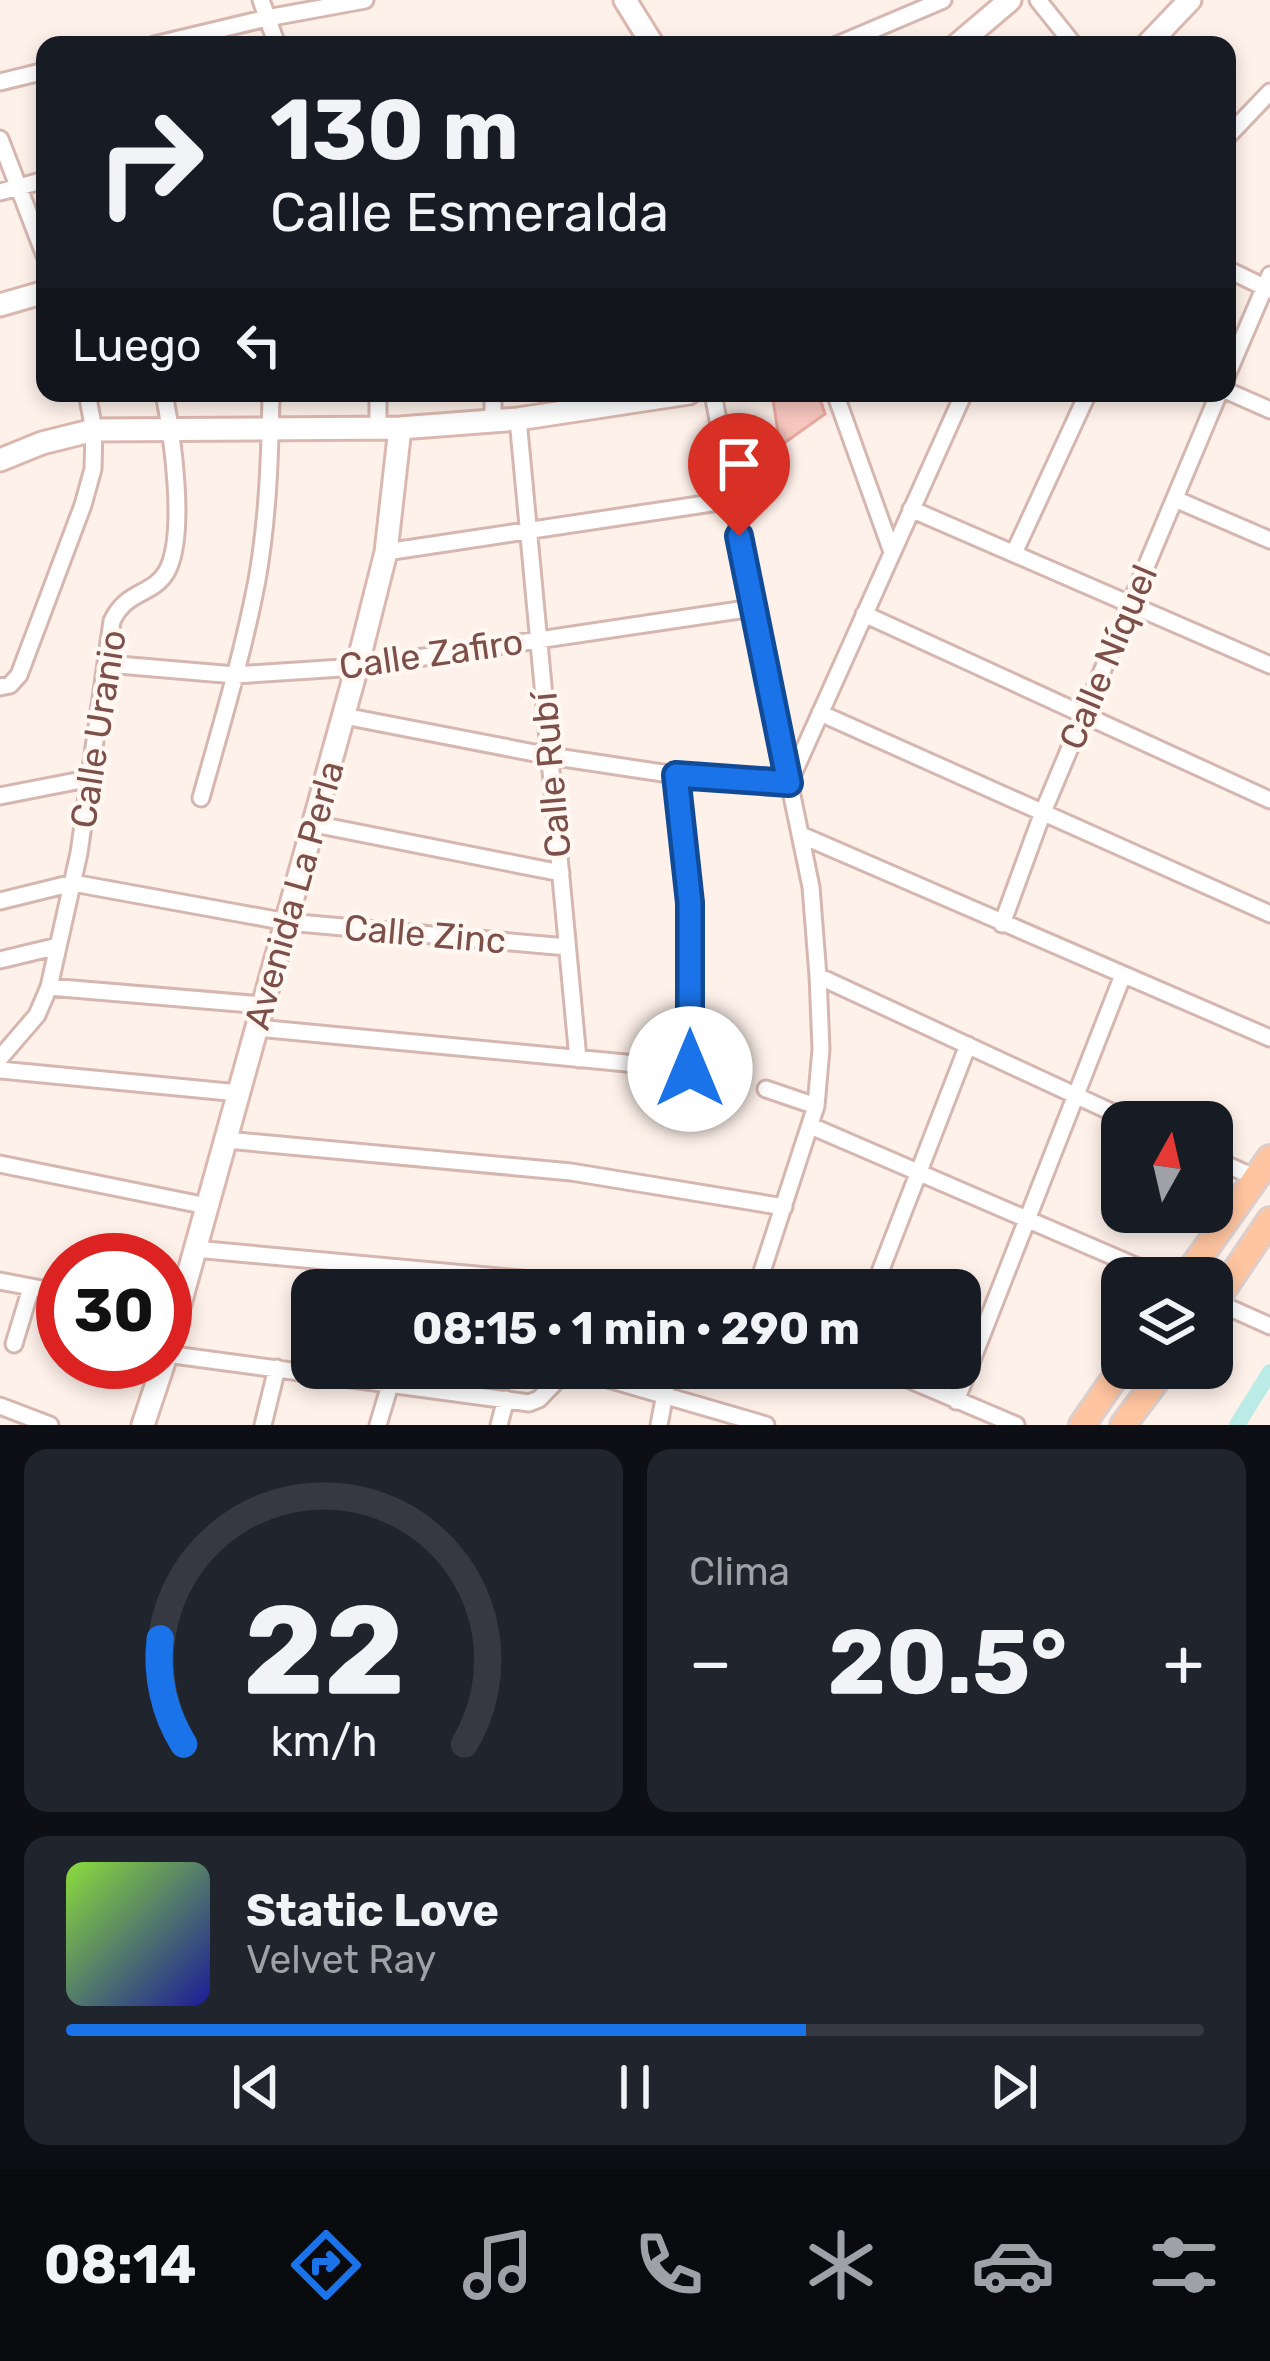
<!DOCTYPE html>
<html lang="es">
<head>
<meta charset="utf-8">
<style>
  body { margin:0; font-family:Rubik,sans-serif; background:#20242c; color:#f1f3f6; height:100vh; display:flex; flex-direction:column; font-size:45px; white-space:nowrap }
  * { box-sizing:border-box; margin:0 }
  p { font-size:39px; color:#9ea1a6 }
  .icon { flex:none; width:66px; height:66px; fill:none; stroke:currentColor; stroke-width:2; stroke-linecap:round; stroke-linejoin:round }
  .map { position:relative; height:1425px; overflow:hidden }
  .panel { display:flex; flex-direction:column; gap:24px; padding:24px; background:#0d0f14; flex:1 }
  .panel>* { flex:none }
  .banner { position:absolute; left:36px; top:36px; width:1200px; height:366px; border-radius:24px; box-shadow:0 6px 18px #0003; background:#171b24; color:#f1f3f6; overflow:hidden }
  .needle { width:78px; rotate:8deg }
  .buttons { position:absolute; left:1101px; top:1101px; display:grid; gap:24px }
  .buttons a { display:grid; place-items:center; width:132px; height:132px; border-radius:24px; background:#171b24; box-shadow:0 6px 18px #0003; font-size:60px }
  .speed { position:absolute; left:36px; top:1233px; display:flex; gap:24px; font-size:60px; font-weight:700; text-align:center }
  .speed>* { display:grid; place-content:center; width:156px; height:156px; border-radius:50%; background:#171b24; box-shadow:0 6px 18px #0003; line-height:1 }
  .speed .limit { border:18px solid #d22; background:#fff; color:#111 }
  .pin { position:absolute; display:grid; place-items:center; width:102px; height:102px; color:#fff; margin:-123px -51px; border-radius:50% 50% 50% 0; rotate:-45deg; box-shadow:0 0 12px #0007 }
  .pin .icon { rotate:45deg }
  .me { position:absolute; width:132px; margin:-66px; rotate:0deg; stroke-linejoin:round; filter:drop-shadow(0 0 9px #0008) }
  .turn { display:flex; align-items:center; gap:42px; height:252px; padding:0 36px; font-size:54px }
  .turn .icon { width:156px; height:156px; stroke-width:2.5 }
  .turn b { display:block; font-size:84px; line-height:102px }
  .then { display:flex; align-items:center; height:114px; padding:0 36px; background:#0003; gap:24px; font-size:45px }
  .big { font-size:90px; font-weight:700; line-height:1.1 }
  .panel .widget { flex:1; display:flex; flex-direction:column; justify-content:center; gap:18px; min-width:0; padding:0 42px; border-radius:24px; background:#20242c }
  .panel .dial { align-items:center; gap:0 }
  .dial svg { height:312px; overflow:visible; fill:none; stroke:#363941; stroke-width:7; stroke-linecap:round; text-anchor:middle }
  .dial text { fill:#f1f3f6; stroke:none }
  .song { display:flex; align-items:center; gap:36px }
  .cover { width:144px; height:144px; border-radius:18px; background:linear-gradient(135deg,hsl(90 70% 55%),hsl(240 70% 35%)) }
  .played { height:12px; border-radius:6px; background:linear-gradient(90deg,#1a73e8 65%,#363941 65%) }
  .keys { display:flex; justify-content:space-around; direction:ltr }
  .heat { display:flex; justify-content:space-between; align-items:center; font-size:66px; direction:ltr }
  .panel .tiles { flex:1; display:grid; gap:24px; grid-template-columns:1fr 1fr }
  .widget:last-child { grid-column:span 2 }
  .trip { position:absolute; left:291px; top:1269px; width:690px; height:120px; border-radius:24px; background:#171b24; box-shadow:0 6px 18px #0003; font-weight:700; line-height:120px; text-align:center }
  .tab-bar { display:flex; height:192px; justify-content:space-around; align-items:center; background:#090b0e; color:#9ea1a6 }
  .tab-bar .icon { width:84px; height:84px }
  .tab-bar .current { color:#1a73e8 }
  .tab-bar b { font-size:54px; color:#f1f3f6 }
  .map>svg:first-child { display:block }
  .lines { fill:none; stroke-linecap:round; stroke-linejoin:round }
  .canal { stroke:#bbebe6; stroke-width:16 }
  .building { fill:#f7c7bf; stroke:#eba89d; stroke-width:3 }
  .street-casing { stroke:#d5b7b0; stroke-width:21 }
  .secondary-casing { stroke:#dbb8af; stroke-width:27 }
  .primary-casing { stroke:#dbcecc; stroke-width:30 }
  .path { stroke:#dda9a0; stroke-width:3; stroke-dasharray:3 9; stroke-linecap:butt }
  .street { stroke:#fff; stroke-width:15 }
  .secondary { stroke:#fff; stroke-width:21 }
  .primary { stroke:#ffc5a0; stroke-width:24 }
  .route-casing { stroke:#114b97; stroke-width:30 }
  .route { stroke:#1a73e8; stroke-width:21 }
  .labels { text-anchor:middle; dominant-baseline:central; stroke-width:9; stroke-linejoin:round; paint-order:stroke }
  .street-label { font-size:36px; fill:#7d4f49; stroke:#fff7f2 }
</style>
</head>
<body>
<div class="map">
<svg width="1270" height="1425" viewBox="0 0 1270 1425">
  <rect width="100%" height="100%" fill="#fef1ea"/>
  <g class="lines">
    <path class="canal" d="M 1237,1425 L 1270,1372"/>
  </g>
  <path class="building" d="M 772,393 L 818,393 L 825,414 L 780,446 Z"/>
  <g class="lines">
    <defs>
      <path id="street" d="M 261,0 L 277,45
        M 1038,0 L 1074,45
        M 154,45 L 267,18 L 365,0
        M 837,45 L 943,0
        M 0,82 L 45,71
        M 1227,137 L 1270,92
        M 0,139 L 45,256
        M 0,192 L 45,180
        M 1227,269 L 1270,290
        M 1227,375 L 1270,275
        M 1227,391 L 1270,410
        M 713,393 L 753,608 L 811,887 L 818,976 L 821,1049 L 816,1106 L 756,1290
        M 835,393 L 892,552
        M 518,419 L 578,1059
        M 493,421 L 493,393
        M 378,428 L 378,393
        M 1175,499 L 1270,540
        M 911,509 L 1270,665
        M 386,552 L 732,500
        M 1014,553 L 1088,393
        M 864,614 L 1270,800
        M 107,664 L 235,675 L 357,667 L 753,608
        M 0,687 L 10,685 L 19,675 L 83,505 L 93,469 L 94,430 L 87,393
        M 820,713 L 1270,914
        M 344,716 L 550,756 L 676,775 L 789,783 L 964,393
        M 676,775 L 690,903 L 690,1069
        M 0,796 L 92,778
        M 201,798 C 221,726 243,654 257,580 C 268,518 270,455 271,393
        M 314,824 L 561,873
        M 801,835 L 1270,1038
        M 0,901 L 73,883 L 287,922 L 567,947
        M 1002,924 L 1043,812 L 1219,393
        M 0,960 L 58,946
        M 818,976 L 1133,1122
        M 49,987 L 263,1005
        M 257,1028 L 710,1071
        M 0,1058 L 37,1015 L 49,987 L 79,853 L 112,621 C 127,589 153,596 167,571 C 187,533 172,435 164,393
        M 0,1070 L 239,1093
        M 766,1089 L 816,1106
        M 811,1126 L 1163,1278
        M 226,1140 L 571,1172 L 784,1207
        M 1212,1158 L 1256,1178
        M 0,1164 L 207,1206
        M 195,1249 L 521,1279 L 592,1290
        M 0,1281 L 63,1293
        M 873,1290 L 968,1045
        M 1212,1300 L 1270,1326
        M 14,1344 L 31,1288
        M 166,1354 L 529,1403 L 539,1399 L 569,1368
        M 570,1368 L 766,1425
        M 882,1368 L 1016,1425
        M 956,1401 L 1123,975
        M 0,1406 L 50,1425
        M 263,1425 L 277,1368
        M 378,1425 L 390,1385
        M 499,1425 L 506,1399
        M 659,1425 L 670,1368"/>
      <path id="secondary" d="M 625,0 L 653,45
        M 957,45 L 1010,0
        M 1147,45 L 1190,0
        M 0,305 L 45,292
        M 0,460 L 42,443 L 94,430 L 400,428 L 518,419 L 689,393
        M 165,1358 L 357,667 L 386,552 L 400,428
        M 143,1425 L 164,1362"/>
      <path id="primary" d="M 1185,1278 L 1270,1158
        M 1212,1306 L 1270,1220
        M 1082,1425 L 1122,1367
        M 1123,1425 L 1166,1368"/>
    </defs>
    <use href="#street" class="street-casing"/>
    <use href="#secondary" class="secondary-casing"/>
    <use href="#primary" class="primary-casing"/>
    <path class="path" d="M 723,1076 L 754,1086"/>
    <use href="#street" class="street"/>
    <use href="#secondary" class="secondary"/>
    <use href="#primary" class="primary"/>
  </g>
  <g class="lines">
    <defs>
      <path id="route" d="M 690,1069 L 690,903 L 676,775 L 789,783 L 739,536"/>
    </defs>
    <use href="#route" class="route-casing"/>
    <use href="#route" class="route"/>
  </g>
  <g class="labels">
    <g class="street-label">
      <text transform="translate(431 654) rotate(-8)">Calle Zafiro</text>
      <text transform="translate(1108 657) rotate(-67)">Calle Níquel</text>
      <text transform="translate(98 729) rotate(-81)">Calle Uranio</text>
      <text transform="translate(551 775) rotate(-95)">Calle Rubí</text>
      <text transform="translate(294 895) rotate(-74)">Avenida La Perla</text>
      <text transform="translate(425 934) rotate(5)">Calle Zinc</text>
    </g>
  </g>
</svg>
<div class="buttons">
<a><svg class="needle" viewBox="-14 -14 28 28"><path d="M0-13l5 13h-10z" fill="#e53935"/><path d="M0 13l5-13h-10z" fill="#9ea1a6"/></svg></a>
<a><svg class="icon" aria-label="layers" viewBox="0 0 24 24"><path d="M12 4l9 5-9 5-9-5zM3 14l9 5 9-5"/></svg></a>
</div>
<div class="speed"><div class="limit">30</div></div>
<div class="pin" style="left:739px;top:536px;background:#d93025"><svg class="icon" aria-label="arrive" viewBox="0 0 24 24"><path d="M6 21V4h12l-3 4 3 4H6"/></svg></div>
<svg class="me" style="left:690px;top:1069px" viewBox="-20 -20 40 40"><circle r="19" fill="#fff"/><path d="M0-13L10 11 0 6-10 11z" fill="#1a73e8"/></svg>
<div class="trip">08:15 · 1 min · 290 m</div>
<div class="banner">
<div class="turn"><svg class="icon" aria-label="right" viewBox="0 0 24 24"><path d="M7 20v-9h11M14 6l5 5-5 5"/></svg><div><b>130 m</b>Calle Esmeralda</div></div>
<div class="then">Luego<svg class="icon" aria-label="left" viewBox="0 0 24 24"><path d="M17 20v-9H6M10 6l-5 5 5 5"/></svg></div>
</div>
</div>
<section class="panel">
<div class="tiles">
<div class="widget dial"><svg viewBox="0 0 100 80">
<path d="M14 69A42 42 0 1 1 86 69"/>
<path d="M14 69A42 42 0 0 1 8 42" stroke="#1a73e8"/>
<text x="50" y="56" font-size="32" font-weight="700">22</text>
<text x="50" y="72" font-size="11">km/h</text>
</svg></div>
<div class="widget"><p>Clima</p>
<div class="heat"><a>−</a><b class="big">20.5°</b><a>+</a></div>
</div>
<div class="widget">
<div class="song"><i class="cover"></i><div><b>Static Love</b><p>Velvet Ray</p></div></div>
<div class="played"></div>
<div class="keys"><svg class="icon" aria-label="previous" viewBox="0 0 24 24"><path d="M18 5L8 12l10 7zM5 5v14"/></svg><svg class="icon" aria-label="pause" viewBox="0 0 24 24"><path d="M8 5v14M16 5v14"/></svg><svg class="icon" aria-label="next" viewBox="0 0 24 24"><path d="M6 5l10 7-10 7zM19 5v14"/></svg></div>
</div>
</div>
</section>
<nav class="tab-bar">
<b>08:14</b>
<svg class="icon current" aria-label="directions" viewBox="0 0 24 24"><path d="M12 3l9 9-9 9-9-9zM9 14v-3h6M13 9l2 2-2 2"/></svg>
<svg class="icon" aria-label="music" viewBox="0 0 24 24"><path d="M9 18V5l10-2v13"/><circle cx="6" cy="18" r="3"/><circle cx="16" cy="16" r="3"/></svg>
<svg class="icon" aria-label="phone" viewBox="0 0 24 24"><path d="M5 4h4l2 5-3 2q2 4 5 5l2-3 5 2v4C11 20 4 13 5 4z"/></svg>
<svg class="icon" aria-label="climate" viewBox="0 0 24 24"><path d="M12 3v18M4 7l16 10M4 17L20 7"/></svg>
<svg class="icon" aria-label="car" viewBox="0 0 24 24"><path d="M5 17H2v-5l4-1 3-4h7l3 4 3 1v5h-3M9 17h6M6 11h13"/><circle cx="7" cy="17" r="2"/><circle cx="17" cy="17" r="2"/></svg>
<svg class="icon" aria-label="filters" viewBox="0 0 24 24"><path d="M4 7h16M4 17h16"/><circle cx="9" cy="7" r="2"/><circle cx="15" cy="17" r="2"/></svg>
</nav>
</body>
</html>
